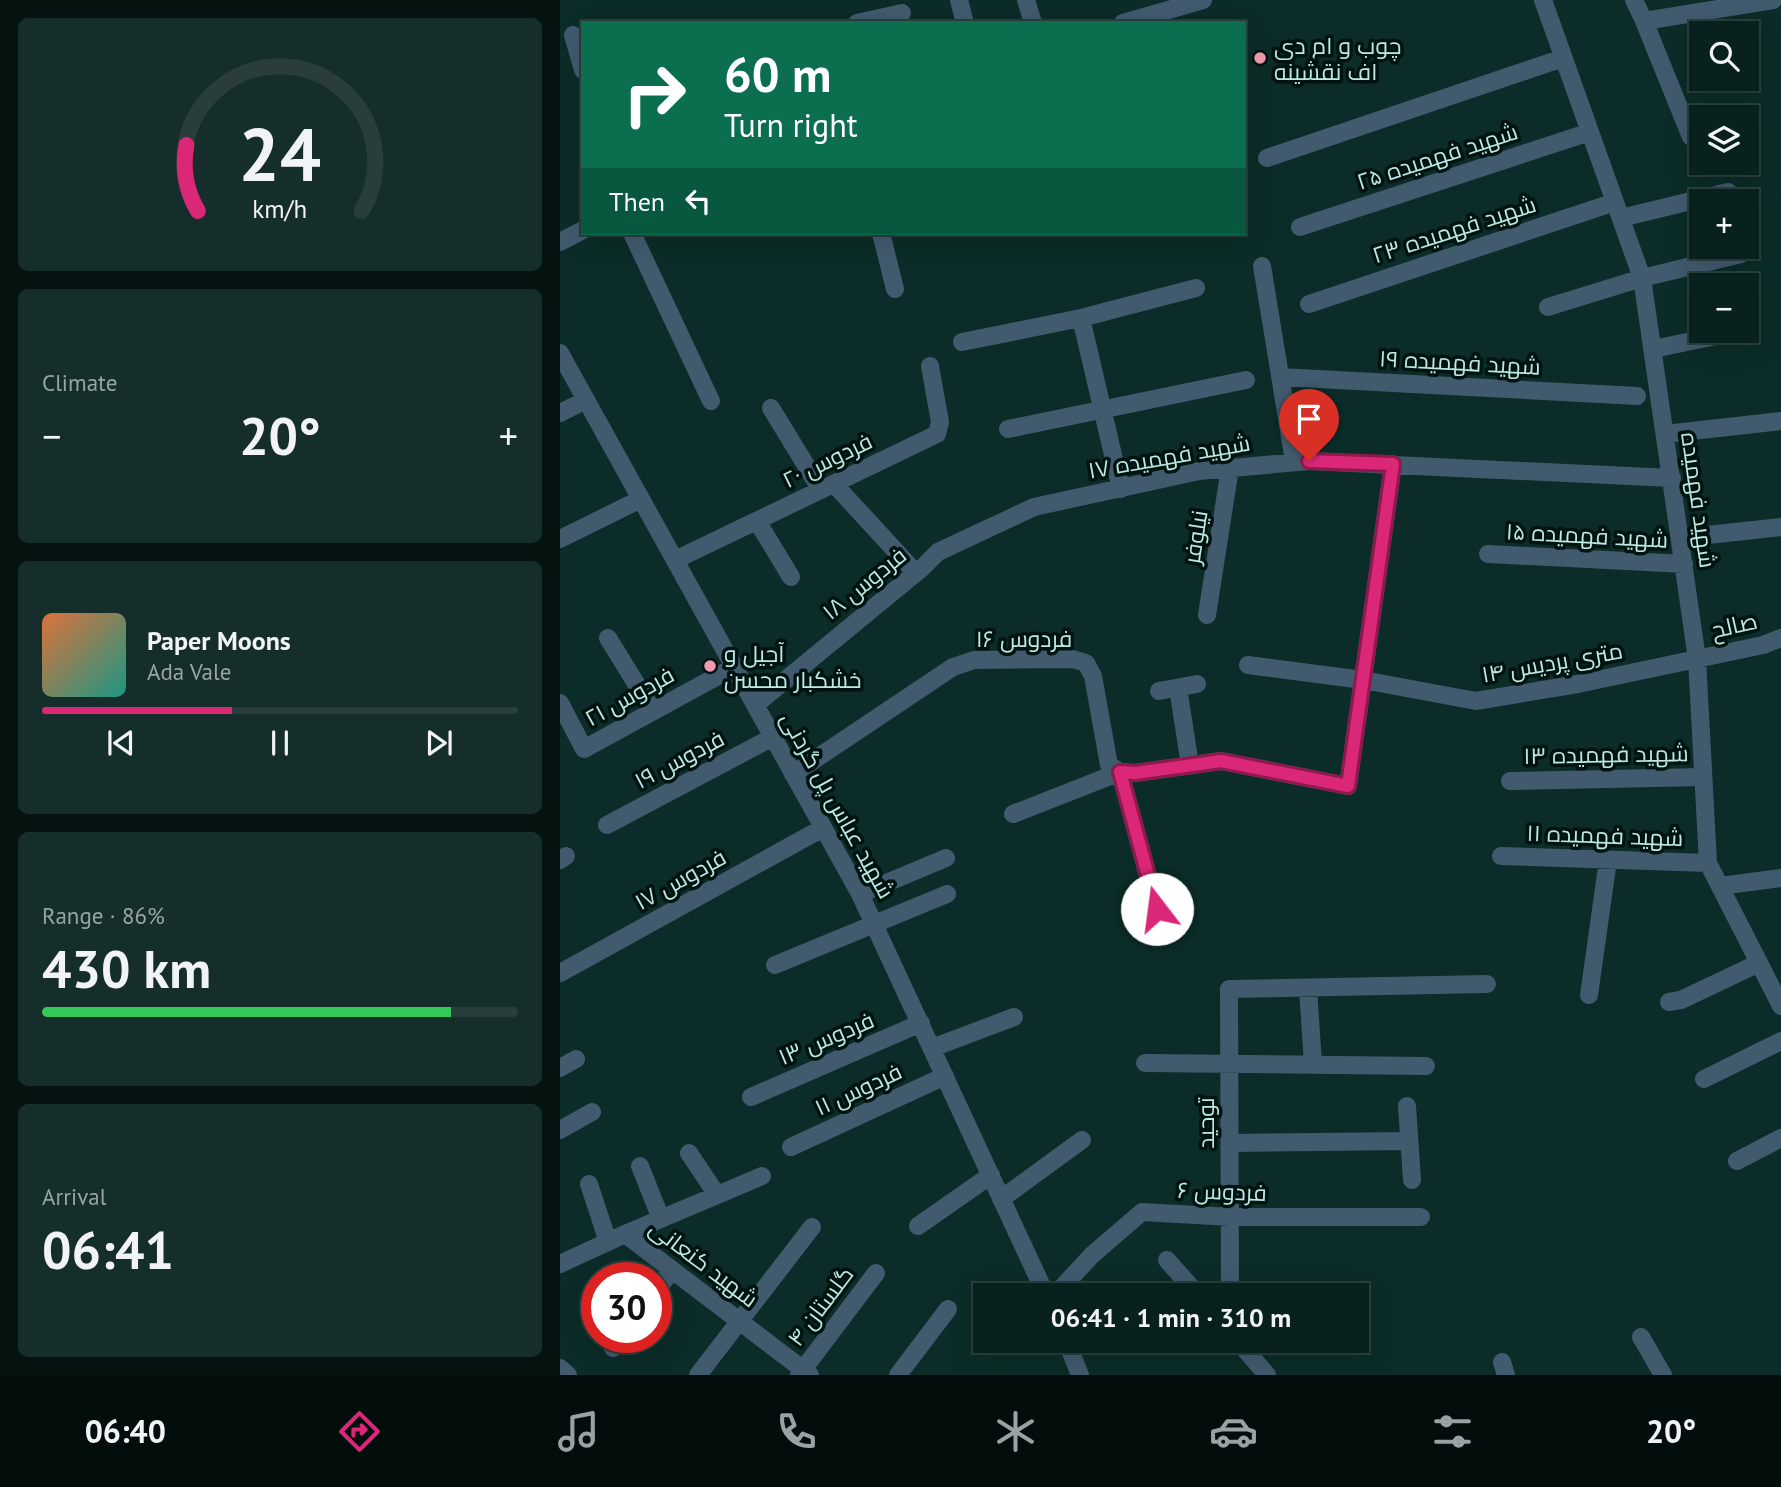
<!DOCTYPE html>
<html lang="en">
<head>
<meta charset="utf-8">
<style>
  body { margin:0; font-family:"PT Sans",Cairo,sans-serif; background:#162e2b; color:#f1f3f6; height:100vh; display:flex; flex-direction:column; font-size:26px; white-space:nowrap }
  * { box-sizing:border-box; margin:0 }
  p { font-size:23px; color:#98a3a4 }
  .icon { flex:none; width:38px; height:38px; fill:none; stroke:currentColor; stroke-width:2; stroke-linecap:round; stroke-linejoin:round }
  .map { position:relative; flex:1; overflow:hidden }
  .details { display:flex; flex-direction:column; gap:18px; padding:18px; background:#041210; width:560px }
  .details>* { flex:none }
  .banner { position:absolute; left:21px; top:21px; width:665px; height:214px; border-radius:0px; box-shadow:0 7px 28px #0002,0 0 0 2px #293e3c; background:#0b6e4f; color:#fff; overflow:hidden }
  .buttons { position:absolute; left:1129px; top:21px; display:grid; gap:14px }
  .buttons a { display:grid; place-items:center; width:70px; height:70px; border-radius:0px; background:#08211e; box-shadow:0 7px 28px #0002,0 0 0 2px #293e3c; font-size:35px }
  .speed { position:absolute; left:21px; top:1262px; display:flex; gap:14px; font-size:35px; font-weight:700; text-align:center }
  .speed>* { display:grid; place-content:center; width:91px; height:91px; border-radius:50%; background:#08211e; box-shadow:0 7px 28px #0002,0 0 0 2px #293e3c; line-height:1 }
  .speed .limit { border:10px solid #d22; background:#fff; color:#111 }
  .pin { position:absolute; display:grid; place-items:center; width:60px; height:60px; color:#fff; margin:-72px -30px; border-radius:50% 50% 50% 0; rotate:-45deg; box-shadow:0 0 7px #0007 }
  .pin .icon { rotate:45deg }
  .me { position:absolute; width:77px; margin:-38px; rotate:345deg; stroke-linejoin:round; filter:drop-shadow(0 0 5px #0008) }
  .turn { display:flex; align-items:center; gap:24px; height:147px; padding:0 28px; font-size:32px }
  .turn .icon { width:91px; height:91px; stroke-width:2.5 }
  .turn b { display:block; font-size:49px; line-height:60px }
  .then { display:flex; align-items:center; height:66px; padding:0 28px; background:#0003; gap:14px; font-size:26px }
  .big { font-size:52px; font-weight:600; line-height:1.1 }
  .details .tile { flex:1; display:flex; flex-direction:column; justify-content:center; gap:10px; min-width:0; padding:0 24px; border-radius:10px; background:#162e2b }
  .details .dial { align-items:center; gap:0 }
  .dial svg { height:182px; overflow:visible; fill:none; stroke:#293e3c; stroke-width:7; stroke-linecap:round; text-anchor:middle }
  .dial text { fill:#f1f3f6; stroke:none }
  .song { display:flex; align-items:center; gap:21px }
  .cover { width:84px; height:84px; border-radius:10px; background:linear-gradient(135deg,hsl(20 70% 55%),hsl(170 70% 35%)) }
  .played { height:7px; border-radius:4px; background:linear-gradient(90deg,#db2777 40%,#293e3c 40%) }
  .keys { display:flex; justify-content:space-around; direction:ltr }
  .heat { display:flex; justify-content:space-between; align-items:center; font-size:38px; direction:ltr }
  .charge { height:10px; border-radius:5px; background:linear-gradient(90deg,#34c759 86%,#293e3c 0) }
  .trip { position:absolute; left:413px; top:1283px; width:396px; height:70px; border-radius:0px; background:#08211e; box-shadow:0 7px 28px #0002,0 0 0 2px #293e3c; font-weight:600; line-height:70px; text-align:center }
  .dock { display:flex; height:112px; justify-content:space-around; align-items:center; background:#030d0c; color:#98a3a4 }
  .dock .icon { width:49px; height:49px }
  .dock .on { color:#db2777 }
  .dock b { font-size:32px; color:#f1f3f6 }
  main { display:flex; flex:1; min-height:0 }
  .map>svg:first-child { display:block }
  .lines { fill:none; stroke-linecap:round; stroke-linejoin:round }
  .minor { stroke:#425a6e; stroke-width:18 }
  .route-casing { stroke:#8e194d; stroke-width:18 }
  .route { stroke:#db2777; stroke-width:12 }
  .poi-dot { fill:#f29aaf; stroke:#001310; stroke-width:2.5 }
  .labels { text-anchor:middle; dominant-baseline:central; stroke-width:7; stroke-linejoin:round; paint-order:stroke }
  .poi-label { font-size:23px; fill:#bceae2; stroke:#001310; text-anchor:start }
  .street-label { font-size:23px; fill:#bceae2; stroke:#001310 }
</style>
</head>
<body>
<main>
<section class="details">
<div class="tile dial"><svg viewBox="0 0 100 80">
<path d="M14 69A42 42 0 1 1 86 69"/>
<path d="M14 69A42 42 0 0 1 9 40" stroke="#db2777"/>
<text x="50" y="56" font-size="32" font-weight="700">24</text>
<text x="50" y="72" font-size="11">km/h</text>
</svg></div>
<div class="tile"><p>Climate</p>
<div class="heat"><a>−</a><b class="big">20°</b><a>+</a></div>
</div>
<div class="tile">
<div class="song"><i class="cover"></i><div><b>Paper Moons</b><p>Ada Vale</p></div></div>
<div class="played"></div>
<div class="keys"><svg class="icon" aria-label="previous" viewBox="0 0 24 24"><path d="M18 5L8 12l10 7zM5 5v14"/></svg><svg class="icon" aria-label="pause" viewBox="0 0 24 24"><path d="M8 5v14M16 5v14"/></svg><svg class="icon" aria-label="next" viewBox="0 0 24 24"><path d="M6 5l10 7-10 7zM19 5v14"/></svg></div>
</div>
<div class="tile"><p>Range · 86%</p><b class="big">430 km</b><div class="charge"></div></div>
<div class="tile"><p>Arrival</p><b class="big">06:41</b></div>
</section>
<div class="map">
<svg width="1221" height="1375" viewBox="0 0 1221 1375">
  <rect width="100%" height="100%" fill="#0b2c28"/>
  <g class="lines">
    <path class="minor" d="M 399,0 L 405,23
      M 466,0 L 473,23
      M 983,0 L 1082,278 L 1137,659 L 1148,863 L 1221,1006
      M 1074,0 L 1084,21 L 1213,0
      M 1084,21 L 1131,137
      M 297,23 L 342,13
      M 563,23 L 643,0
      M 13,35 L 23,70
      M 707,158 L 1003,58
      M 1061,218 L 1168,192
      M 740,227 L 1030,132
      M 72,233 L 151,401
      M 321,233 L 335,289
      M 0,242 L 23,230
      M 702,266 L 734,461
      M 749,304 L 1055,202
      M 988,307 L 1082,278 L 1181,254
      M 402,342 L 521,318
      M 1093,349 L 1180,331
      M 0,353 L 300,894 L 486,1295
      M 720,377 L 1077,396
      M 211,408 L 261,490
      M 0,413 L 26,400
      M 448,429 L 686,380
      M 1105,434 L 1221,421
      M 274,484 L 356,573
      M 561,489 L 521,318 L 636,288
      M 197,521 L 231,577
      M 1120,538 L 1221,527
      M 0,539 L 81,499
      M 928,554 L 1124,564
      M 115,560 L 377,434 L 380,422 L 370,366
      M 647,615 L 670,468
      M 48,638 L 93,711
      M 688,665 L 803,680 L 916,701 L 1018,684 L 1203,645 L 1221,638
      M 618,688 L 630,765
      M 599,691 L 637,684
      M 0,703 L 24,749 L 174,667
      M 195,705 L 362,568 L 378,552 L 474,507 L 639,471 L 749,461 L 1112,478
      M 560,772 L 597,909
      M 233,774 L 393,667 L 414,660 L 513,659 L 526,663 L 533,676 L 549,765 L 560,772
      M 950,781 L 1143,777
      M 453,814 L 560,772 L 575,773 L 661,761 L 788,786 L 833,464
      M 47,825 L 213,737
      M 941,856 L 1148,863
      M 0,860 L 6,856
      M 1160,886 L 1221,878
      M 300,894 L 386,858
      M 215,965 L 387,894
      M 0,973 L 263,828
      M 748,988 L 753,1064
      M 1029,995 L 1048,860
      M 1109,1002 L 1121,1000 L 1199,963
      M 372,1048 L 454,1017
      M 585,1063 L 866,1066
      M 0,1068 L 16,1059
      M 1144,1079 L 1221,1041
      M 191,1097 L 361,1023
      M 847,1106 L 852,1180
      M 0,1130 L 32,1112
      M 670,1143 L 848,1141
      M 231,1147 L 385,1076
      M 129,1153 L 157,1195
      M 1177,1161 L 1221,1138
      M 80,1166 L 101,1219
      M 29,1184 L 48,1242
      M 441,1199 L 522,1140
      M 358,1226 L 431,1175
      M 65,1234 L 250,1375
      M 607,1260 L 638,1295
      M 0,1264 L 65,1234 L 202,1176
      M 96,1291 L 112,1270
      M 495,1295 L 532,1255 L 582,1212 L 671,1217 L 861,1217
      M 677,1295 L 670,1288 L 669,989 L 927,984
      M 1081,1337 L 1103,1375
      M 506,1340 L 520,1375
      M 677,1340 L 707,1375
      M 53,1348 L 62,1337
      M 942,1362 L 946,1375
      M 0,1368 L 8,1375
      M 138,1375 L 252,1227
      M 239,1375 L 316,1273
      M 338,1375 L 388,1309"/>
  </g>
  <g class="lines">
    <defs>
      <path id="route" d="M 597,909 L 560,772 L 575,773 L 661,761 L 788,786 L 833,464 L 749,461"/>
    </defs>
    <use href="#route" class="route-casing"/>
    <use href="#route" class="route"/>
  </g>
  <g class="poi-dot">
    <circle cx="700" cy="58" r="7"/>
    <circle cx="150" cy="666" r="7"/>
  </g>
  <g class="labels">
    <g class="poi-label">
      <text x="714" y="45">چوب و ام دی<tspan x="714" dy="26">اف نقشینه</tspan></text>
      <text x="164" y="653">آجیل و<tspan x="164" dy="26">خشکبار محسن</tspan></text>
    </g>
    <g class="street-label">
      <text transform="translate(877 156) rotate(-18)">شهید فهمیده ۲۵</text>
      <text transform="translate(894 229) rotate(-18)">شهید فهمیده ۲۳</text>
      <text transform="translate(900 362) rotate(3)">شهید فهمیده ۱۹</text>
      <text transform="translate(609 456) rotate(-10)">شهید فهمیده ۱۷</text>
      <text transform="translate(267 460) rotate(-26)">فردوس ۲۰</text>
      <text transform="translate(1139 500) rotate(82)">شهید فهمیده</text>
      <text transform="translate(1027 535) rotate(3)">شهید فهمیده ۱۵</text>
      <text transform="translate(635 537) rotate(-81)">نیلوفر</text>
      <text transform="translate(304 583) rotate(-39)">فردوس ۱۸</text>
      <text transform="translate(1174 625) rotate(-13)">صالح</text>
      <text x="464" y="638">فردوس ۱۶</text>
      <text transform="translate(992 662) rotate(-10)">۱۴ متری پردیس</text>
      <text transform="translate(69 696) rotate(-29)">فردوس ۲۱</text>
      <text transform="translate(1046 754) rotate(-1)">شهید فهمیده ۱۳</text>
      <text transform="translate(119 759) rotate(-28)">فردوس ۱۹</text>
      <text transform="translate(278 805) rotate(61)">شهید عباس پل گردنی</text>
      <text transform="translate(1045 835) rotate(2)">شهید فهمیده ۱۱</text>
      <text transform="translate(120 879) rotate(-29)">فردوس ۱۷</text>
      <text transform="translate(266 1038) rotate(-23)">فردوس ۱۳</text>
      <text transform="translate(298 1089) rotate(-25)">فردوس ۱۱</text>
      <text transform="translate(645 1123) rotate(-90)">توحید</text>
      <text transform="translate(662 1191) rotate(2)">فردوس ۶</text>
      <text transform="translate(144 1263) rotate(37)">شهید کنعانی</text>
      <text transform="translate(260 1306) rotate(-53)">گلستان ۴</text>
    </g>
  </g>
</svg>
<div class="buttons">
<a><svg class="icon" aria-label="search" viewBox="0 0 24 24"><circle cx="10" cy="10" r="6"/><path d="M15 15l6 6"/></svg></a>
<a><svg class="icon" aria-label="layers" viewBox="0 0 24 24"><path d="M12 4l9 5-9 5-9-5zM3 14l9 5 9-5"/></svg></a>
<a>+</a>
<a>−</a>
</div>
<div class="speed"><div class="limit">30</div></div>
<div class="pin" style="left:749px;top:461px;background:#d93025"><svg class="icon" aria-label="arrive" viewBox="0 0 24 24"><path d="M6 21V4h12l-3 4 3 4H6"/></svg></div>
<svg class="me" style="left:597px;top:909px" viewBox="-20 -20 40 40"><circle r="19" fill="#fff"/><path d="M0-13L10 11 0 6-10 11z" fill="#db2777"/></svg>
<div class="trip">06:41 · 1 min · 310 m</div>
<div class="banner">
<div class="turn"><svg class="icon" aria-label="right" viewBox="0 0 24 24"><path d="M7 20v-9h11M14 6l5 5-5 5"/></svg><div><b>60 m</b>Turn right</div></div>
<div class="then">Then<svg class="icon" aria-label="left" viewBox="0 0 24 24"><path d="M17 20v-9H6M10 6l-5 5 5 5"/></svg></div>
</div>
</div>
</main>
<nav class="dock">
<b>06:40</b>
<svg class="icon on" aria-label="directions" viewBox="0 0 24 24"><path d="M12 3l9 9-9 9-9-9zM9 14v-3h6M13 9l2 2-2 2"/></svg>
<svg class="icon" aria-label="music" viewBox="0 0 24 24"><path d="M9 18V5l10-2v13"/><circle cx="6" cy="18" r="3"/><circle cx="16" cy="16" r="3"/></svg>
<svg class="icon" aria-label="phone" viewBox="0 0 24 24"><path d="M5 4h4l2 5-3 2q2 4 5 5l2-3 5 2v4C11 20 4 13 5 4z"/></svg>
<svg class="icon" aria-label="climate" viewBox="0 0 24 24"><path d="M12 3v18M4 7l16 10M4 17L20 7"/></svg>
<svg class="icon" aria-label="car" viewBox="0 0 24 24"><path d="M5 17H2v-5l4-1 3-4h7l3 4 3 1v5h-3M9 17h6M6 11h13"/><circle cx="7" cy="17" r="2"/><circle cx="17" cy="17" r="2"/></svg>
<svg class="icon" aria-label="filters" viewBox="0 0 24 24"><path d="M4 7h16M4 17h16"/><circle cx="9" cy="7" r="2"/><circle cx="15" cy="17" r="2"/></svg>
<b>20°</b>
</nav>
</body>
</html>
